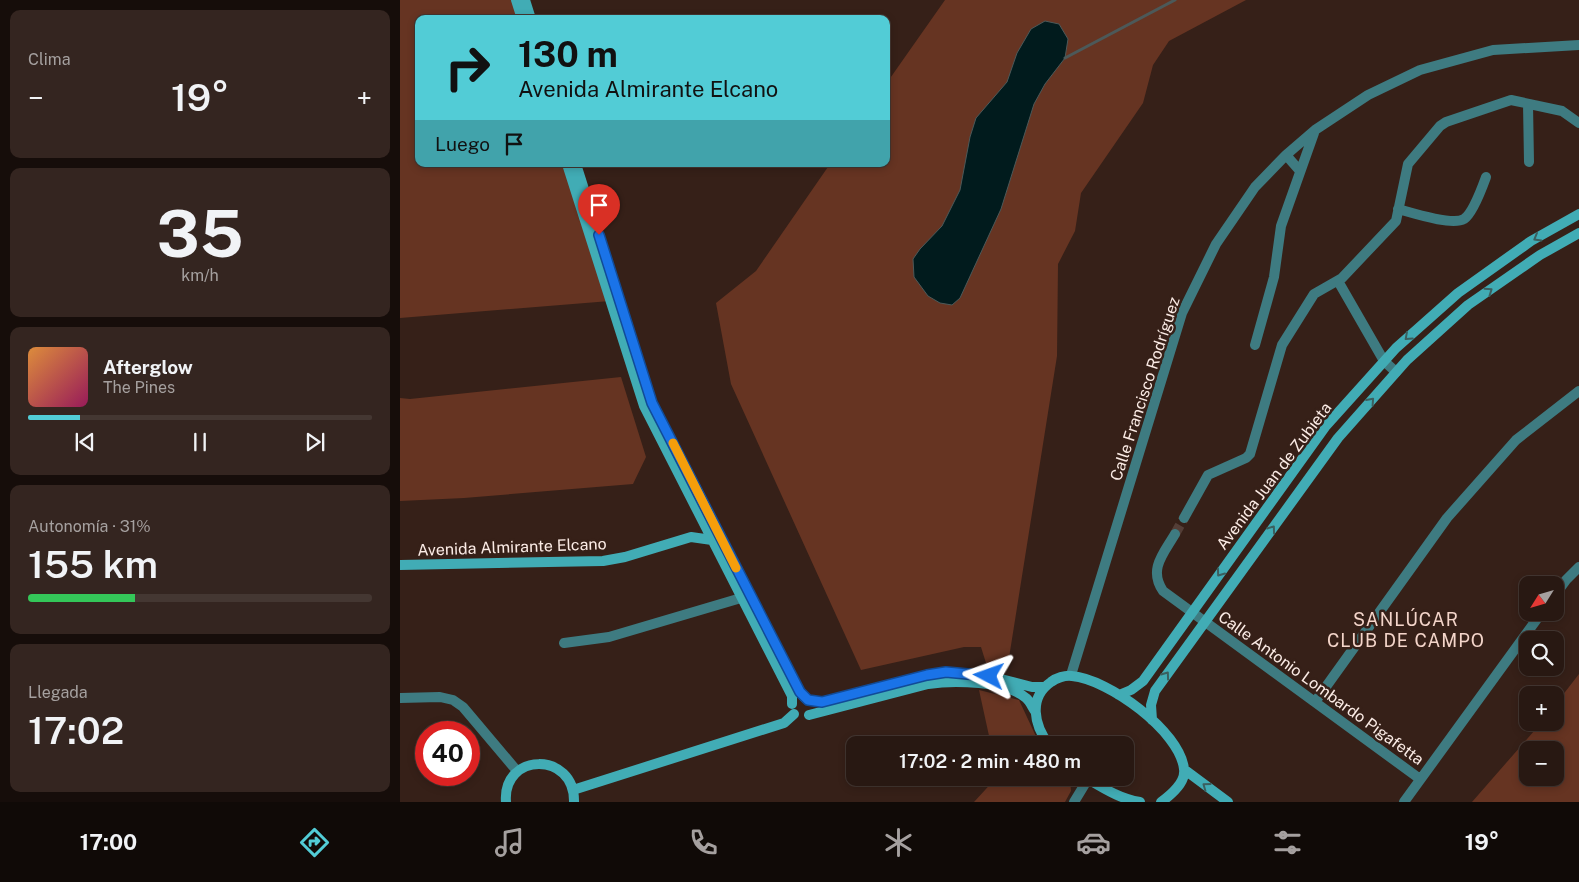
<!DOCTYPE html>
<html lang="es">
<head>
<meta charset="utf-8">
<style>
  body { margin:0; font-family:"Public Sans",sans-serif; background:#342520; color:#f1f3f6; height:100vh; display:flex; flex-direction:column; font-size:19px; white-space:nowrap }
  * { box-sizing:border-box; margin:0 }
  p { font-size:16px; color:#a5a09f }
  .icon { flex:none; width:28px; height:28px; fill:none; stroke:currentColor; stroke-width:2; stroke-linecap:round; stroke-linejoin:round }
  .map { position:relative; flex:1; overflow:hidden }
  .details { display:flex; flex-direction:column; gap:10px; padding:10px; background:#160d0a; width:400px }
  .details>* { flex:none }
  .guide { position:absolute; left:15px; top:15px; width:475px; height:152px; border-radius:10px; box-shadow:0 2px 8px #0003,0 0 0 1px #443732; background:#52ccd6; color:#111; overflow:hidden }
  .needle { width:32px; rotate:233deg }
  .controls { position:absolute; left:1119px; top:576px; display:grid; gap:10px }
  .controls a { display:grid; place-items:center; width:45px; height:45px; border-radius:10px; background:#281812; box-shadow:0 2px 8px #0003,0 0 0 1px #443732; font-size:25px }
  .speed { position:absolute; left:15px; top:721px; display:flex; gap:10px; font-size:25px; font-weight:700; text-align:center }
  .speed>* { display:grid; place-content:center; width:65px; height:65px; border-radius:50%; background:#281812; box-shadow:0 2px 8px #0003,0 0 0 1px #443732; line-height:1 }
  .speed .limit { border:8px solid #d22; background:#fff; color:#111 }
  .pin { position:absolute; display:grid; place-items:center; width:42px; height:42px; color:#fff; margin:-51px -21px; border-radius:50% 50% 50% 0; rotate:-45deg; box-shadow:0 0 5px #0007 }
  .pin .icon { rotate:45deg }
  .me { position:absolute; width:55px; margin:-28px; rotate:274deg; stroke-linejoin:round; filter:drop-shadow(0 0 4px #0008) }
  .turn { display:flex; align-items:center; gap:18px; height:105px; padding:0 20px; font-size:22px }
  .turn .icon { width:65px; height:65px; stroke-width:2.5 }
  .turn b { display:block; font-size:35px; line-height:42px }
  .then { display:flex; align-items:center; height:48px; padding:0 20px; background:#0003; gap:10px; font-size:19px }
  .big { font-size:38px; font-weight:600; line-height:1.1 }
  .details .card { flex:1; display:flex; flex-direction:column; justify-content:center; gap:8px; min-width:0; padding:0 18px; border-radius:10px; background:#342520 }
  .details .dial { align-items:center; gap:0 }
  .dial b { font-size:65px; line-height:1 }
  .song { display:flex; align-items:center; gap:15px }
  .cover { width:60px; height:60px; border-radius:8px; background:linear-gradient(135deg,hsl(30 70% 55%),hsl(330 70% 35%)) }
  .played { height:5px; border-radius:2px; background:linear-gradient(90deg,#52ccd6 15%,#443732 15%) }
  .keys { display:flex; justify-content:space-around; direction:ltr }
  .heat { display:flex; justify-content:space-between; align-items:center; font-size:28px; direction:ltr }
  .charge { height:8px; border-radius:4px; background:linear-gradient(90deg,#34c759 31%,#443732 0) }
  .trip { position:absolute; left:446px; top:736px; width:288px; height:50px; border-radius:10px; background:#281812; box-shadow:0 2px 8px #0003,0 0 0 1px #443732; font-weight:600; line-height:50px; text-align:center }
  .dock { display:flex; height:80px; justify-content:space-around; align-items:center; background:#100a07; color:#a5a09f }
  .dock .icon { width:35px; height:35px }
  .dock .active { color:#52ccd6 }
  .dock b { font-size:22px; color:#f1f3f6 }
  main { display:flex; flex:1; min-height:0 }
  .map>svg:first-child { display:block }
  .green { fill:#663422; fill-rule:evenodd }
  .water { fill:#011b1d; stroke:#4c5959 }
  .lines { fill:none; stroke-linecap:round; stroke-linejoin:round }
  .stream { stroke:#4c5959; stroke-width:3 }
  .street-tunnel { stroke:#543e37; stroke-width:10; stroke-dasharray:10 5; stroke-linecap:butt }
  .street { stroke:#3e7b81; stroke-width:10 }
  .secondary { stroke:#41acb5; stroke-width:10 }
  .oneway { stroke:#3b5f5f }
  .route-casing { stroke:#114b97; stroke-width:12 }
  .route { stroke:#1a73e8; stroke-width:9 }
  .slow { stroke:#f59e0b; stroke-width:9 }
  .labels { text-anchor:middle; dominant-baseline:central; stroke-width:5; stroke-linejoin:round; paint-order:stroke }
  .street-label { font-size:16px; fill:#fbebe5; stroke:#362018 }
  .neighbourhood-label { font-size:18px; letter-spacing:1px; fill:#f4d5ca; stroke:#362018 }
</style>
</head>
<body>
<main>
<section class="details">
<div class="card"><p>Clima</p>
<div class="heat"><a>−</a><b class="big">19°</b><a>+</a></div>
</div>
<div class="card dial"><b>35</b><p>km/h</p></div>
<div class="card">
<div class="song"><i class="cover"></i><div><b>Afterglow</b><p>The Pines</p></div></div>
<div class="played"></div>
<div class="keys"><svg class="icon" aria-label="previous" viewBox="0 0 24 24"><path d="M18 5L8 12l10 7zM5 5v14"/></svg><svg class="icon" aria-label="pause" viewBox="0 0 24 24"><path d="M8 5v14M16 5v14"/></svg><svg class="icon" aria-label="next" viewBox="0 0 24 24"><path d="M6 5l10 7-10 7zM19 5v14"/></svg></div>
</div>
<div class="card"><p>Autonomía · 31%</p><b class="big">155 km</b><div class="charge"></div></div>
<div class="card"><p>Llegada</p><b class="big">17:02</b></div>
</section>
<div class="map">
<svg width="1179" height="802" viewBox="0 0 1179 802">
  <rect width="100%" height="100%" fill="#362018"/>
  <path class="green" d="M 0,0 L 115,0 L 121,19 L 19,19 L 19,164 L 167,164 L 210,301 L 0,318 Z
    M 545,0 L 846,0 L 769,41 L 753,65 L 743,103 L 681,193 L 675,231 L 658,264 L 657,356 L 608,664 L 586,663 L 581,647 L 564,647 L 461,670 L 331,384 L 316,303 L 356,271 L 430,164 L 486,164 L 486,84 Z
    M 221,377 L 246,457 L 233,484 L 64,498 L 0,501 L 0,398 L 10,399 Z
    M 1179,674 L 1179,802 L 1072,802 L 1141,723 L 1155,722 L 1155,705 ZM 1128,750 L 1155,750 L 1155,778 L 1128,778 Z
    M 579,690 L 619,700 L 640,745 L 591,745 Z
    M 596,778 L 670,778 L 671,791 L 665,802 L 574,802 Z"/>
  <path class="water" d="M 645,21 L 659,24 L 668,39 L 665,58 L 645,84 L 634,104 L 601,209 L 560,298 L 552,305 L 540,303 L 528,296 L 514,277 L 513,259 L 520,249 L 542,226 L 560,190 L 570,137 L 576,118 L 607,82 L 617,53 L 631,29 Z"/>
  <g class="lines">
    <path class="stream" d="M 665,58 L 775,0"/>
    <path class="street-tunnel" d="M 775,534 L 784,518"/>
    <path class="street" d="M 1128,104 L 1129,162
      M 886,155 L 900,171
      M 998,209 C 1013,213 1052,226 1064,219 C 1073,213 1082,188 1086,177
      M 938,281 L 984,361 L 996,372
      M 855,345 L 874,277 L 881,226 L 914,133
      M 784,518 L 808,475 L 846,458 L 850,454 L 882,345 L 914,294 L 942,278 L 996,221 L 1008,164 L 1040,126 L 1046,122 L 1111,100 L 1162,111 L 1179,123
      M 775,534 C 764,553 748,569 763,591 L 1020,779
      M 1155,595 L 1166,580 L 1179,567
      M 164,643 L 209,637 L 341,598 L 349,594
      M 671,675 L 782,313 L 816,244 L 855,187 L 886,155 L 915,130 L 968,95 L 1020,70 L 1093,50 L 1179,45
      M 0,698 L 40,697 L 53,700 L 63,707 L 117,771
      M 915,702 L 1047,518 L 1116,440 L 1179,391
      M 674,802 L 688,779
      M 1004,802 L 1142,612"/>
    <path class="secondary" d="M 116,0 L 122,19
      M 125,0 L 131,19
      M 167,164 L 244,406 L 392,696 L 392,704
      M 176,164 L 252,403 L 400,692 L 405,698
      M 0,565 L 203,561 L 225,557 L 291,537 L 312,540
      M 719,695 L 731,690 L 743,681 L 925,427 L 996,348 L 1058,293 L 1131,241 L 1179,214
      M 408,700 L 422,702 L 527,675 L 546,672 L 589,676 L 632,687 L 644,687
      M 409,715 L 528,684 C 554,680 606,681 626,698 C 630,701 632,707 635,711
      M 752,720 L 751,705 L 755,691 L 938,438 L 1007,360 L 1068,305 L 1140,255 L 1179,233
      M 649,745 C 634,725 628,698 651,682 C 656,678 665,675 672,676 C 708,679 780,731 784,769 C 786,782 771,795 761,802
      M 785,770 L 828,802
      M 686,778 C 703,788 720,799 740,802
      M 173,790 L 384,723 L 394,714
      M 106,802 C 102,752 175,751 174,802"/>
  </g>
  <defs><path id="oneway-chevron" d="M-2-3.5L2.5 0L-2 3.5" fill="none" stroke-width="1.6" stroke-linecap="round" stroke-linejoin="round" transform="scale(1.25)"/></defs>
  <g class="oneway">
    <use href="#oneway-chevron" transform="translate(1137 238) rotate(150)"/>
    <use href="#oneway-chevron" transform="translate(1089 291) rotate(-35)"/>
    <use href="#oneway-chevron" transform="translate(1008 337) rotate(138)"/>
    <use href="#oneway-chevron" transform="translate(971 401) rotate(-48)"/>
    <use href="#oneway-chevron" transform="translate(872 529) rotate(-54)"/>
    <use href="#oneway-chevron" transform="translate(820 573) rotate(126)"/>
    <use href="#oneway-chevron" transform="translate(766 675) rotate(-54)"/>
    <use href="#oneway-chevron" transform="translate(806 786) rotate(-144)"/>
  </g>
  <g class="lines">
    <defs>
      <path id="route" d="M 199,235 L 252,403 L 400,692 L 408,700 L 422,702 L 527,675 L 546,672 L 589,676"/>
    </defs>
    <use href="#route" class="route-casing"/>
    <use href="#route" class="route"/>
    <path class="slow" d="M 273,443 L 336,568"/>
  </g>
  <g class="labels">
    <g class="street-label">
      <text transform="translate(745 389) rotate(-72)">Calle Francisco Rodríguez</text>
      <text transform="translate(874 476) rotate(-53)">Avenida Juan de Zubieta</text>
      <text transform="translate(112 547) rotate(-2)">Avenida Almirante Elcano</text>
      <text transform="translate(921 688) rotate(36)">Calle Antonio Lombardo Pigafetta</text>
    </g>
    <g class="neighbourhood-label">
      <text x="1006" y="619">SANLÚCAR<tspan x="1006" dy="21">CLUB DE CAMPO</tspan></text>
    </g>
  </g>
</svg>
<div class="controls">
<a><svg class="needle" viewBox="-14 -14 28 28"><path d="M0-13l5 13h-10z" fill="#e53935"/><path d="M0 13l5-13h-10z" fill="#a5a09f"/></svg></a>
<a><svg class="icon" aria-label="search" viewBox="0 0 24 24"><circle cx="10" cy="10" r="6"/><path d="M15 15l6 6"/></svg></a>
<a>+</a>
<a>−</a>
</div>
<div class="speed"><div class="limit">40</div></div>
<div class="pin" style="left:199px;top:235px;background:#d93025"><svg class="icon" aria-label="arrive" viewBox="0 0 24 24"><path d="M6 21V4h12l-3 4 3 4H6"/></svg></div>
<svg class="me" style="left:589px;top:676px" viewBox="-20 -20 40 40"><path d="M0-17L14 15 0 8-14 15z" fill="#1a73e8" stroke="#fff" stroke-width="4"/></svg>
<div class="trip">17:02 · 2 min · 480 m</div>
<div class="guide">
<div class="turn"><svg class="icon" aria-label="right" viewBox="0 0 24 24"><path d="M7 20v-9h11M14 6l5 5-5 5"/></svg><div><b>130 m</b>Avenida Almirante Elcano</div></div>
<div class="then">Luego<svg class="icon" aria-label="arrive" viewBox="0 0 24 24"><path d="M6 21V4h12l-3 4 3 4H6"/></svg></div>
</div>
</div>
</main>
<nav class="dock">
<b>17:00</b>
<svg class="icon active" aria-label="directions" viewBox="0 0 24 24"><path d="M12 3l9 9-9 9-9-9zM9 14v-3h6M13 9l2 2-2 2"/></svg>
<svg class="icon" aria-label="music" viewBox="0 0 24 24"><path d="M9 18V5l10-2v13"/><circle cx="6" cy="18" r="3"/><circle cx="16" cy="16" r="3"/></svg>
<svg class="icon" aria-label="phone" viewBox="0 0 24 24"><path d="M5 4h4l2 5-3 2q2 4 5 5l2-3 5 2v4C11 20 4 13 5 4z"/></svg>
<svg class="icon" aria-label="climate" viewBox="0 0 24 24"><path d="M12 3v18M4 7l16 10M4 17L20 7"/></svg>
<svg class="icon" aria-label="car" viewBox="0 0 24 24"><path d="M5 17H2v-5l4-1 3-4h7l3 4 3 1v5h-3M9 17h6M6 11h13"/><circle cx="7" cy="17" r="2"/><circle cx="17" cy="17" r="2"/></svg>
<svg class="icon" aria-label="filters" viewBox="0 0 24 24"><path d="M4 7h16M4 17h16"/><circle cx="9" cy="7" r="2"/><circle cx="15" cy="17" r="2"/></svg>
<b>19°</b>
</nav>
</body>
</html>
